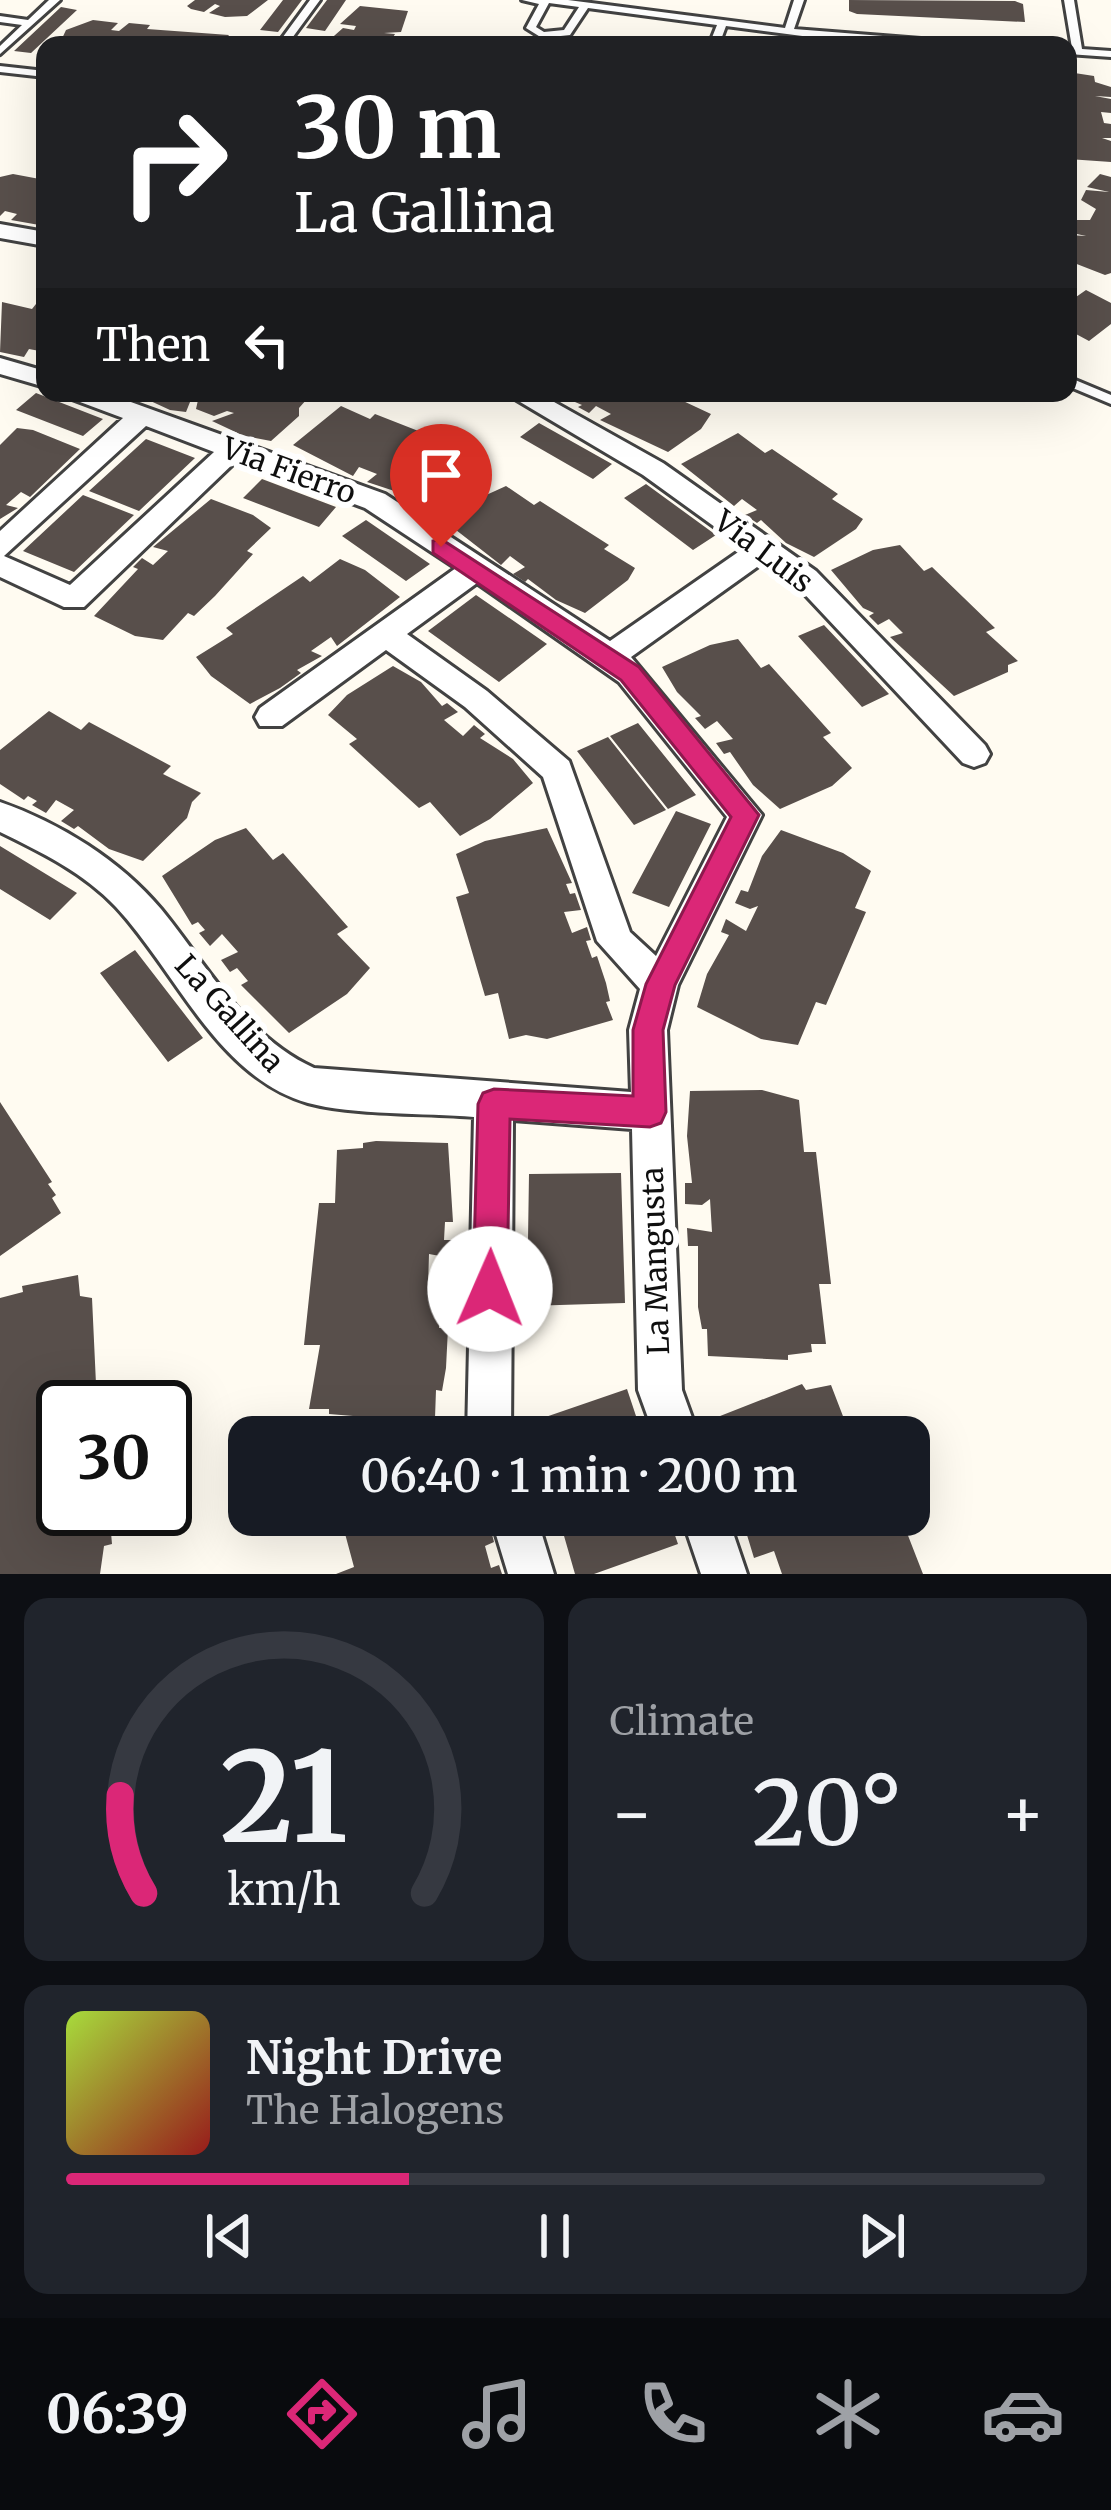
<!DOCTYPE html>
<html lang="en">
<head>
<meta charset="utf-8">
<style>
  body { margin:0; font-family:Merriweather,serif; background:#20242c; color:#f1f3f6; height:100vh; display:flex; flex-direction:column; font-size:45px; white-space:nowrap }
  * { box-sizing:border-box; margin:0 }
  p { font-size:39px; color:#9ea1a6 }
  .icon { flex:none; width:66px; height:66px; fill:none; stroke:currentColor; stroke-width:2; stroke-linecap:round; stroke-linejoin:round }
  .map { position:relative; height:1574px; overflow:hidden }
  .sheet { display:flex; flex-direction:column; gap:24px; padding:24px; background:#0d0f14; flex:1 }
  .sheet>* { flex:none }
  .hud { position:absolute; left:36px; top:36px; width:1041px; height:366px; border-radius:24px; box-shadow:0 12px 48px #0002; background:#202124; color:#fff; overflow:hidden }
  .speed { position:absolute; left:36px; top:1380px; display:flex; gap:24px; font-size:60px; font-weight:700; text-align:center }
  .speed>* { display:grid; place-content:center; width:156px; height:156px; border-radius:50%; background:#171b24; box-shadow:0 12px 48px #0002; line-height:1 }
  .speed .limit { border:6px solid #111; border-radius:18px; background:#fff; color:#111 }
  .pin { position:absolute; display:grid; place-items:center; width:102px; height:102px; color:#fff; margin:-123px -51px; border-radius:50% 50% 50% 0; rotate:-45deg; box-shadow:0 0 12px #0007 }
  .pin .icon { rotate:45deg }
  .me { position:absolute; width:132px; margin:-66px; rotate:1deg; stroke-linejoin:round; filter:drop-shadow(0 0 9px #0008) }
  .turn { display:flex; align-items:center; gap:42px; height:252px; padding:0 60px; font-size:54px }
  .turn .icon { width:156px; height:156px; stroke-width:2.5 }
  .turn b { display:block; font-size:84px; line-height:102px }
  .then { display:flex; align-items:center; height:114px; padding:0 60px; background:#0003; gap:24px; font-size:45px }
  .big { font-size:90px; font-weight:600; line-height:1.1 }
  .sheet .widget { flex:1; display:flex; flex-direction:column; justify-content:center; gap:18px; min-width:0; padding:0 42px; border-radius:24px; background:#20242c }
  .sheet .dial { align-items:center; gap:0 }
  .dial svg { height:312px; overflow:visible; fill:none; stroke:#363941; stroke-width:7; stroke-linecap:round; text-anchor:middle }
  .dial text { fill:#f1f3f6; stroke:none }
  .song { display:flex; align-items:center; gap:36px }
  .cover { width:144px; height:144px; border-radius:18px; background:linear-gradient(135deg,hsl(80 70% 55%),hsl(0 70% 35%)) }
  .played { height:12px; border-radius:6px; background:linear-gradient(90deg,#db2777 35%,#363941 35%) }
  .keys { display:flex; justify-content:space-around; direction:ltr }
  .heat { display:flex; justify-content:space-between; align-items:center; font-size:66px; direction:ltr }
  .sheet .tiles { flex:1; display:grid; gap:24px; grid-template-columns:1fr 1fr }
  .widget:last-child { grid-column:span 2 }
  .trip { position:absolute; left:228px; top:1416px; width:702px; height:120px; border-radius:24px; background:#171b24; box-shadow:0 12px 48px #0002; font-weight:600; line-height:120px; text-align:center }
  .tab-bar { display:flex; height:192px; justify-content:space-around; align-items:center; background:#090b0e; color:#9ea1a6 }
  .tab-bar .icon { width:84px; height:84px }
  .tab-bar .active { color:#db2777 }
  .tab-bar b { font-size:54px; color:#f1f3f6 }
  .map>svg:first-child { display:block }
  .building { fill:#584f4b }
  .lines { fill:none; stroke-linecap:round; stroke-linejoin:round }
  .lane-casing { stroke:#424242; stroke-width:6 }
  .street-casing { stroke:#424242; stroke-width:6 }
  .lane { fill:#fff; fill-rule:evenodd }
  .street { fill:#fff; fill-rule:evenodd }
  .route { fill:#db2777; stroke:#8e194d; stroke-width:3 }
  .labels { text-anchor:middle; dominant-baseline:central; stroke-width:12; stroke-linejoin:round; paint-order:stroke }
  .street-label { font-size:30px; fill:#0f0f0f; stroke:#fff }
</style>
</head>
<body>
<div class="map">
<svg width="1111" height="1574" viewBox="0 0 1111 1574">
  <rect width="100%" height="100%" fill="#fffbf1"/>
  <path class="building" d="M 195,0 L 268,0 L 247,16 L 225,17 L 209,13 L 220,6 L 215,4 L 204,12 L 191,9 L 187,6 Z
    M 283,0 L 302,0 L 278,32 L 260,30 Z
    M 327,0 L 346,0 L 325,31 L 306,28 Z
    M 849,0 L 1015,1 L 1023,4 L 1025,22 L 857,14 L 849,11 Z
    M 360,6 L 408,11 L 401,32 L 384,33 L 395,34 L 391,41 L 402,45 L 326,43 L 343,28 L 354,30 L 356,26 L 340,24 Z
    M 61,7 L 77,10 L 31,53 L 14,51 Z
    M 93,20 L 118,23 L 111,30 L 119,31 L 129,23 L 150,25 L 147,29 L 229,35 L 226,39 L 237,40 L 233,45 L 59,45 L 66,30 Z
    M 624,36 L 671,42 L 670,45 L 614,45 Z
    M 1068,72 L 1094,76 L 1095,82 L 1111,87 L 1111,97 L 1095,96 L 1111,99 L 1111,113 L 1101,112 L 1104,123 L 1111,124 L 1111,138 L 1102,138 L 1111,141 L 1111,162 L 1068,159 Z
    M 13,174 L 45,180 L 45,226 L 11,220 L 17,214 L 5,211 L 0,216 L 0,177 Z
    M 1100,174 L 1111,177 L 1111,273 L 1105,275 L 1069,261 L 1072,254 L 1068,253 L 1068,235 L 1086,236 L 1068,232 L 1070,220 L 1090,220 L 1096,209 L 1081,200 L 1086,190 L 1109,192 L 1087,187 Z
    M 1068,286 L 1075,289 L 1068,294 L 1076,297 L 1086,290 L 1111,303 L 1111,324 L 1089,341 L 1076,334 L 1068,340 Z
    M 2,302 L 32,309 L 36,304 L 45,306 L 45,361 L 38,360 L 45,352 L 29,349 L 24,357 L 0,352 Z
    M 36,393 L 103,419 L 83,436 L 16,410 Z
    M 149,393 L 284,393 L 307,399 L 299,408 L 299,416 L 271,441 L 244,436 L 212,421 L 234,413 L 227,411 L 214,416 L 196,409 L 198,400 L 192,397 L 186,412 L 170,410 L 144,398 Z
    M 554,393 L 682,393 L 687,396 L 681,400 L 711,414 L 701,429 L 668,452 L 600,420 L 611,414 L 596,406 L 589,413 L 578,407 L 582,405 Z
    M 341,406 L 370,419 L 375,414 L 449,443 L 444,448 L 477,460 L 472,472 L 440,506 L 367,482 L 377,474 L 359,467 L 353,476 L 293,445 Z
    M 539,423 L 612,464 L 593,479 L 520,437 Z
    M 17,428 L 33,430 L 80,449 L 30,497 L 21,492 L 6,505 L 18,508 L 0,519 L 0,445 Z
    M 738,433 L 765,453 L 772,449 L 838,494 L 832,499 L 863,519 L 856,529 L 814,557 L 786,543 L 761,520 L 757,523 L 745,515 L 757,510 L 742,499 L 734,506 L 681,464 Z
    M 146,439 L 195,458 L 139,511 L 89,491 Z
    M 262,479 L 336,507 L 319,527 L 243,498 Z
    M 646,484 L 716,535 L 693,550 L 624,498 Z
    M 506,486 L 534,505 L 540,501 L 609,545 L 604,549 L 635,568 L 628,580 L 585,613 L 556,600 L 528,579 L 525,582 L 513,574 L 525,567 L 510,556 L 501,565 L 447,523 L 484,496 Z
    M 83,495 L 134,515 L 74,572 L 23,551 Z
    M 211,499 L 253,515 L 271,528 L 247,551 L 253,554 L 215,596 L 194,616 L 188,613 L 163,640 L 135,636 L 94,616 L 138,569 L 133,567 L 142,558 L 153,565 L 168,551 L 153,547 Z
    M 366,520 L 430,564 L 406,581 L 342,536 Z
    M 900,545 L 924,571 L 932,567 L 995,628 L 986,632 L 1018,661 L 1008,665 L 1008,672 L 954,696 L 890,637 L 903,633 L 889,619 L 878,625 L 869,616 L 874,613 L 863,608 L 831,570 L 873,550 Z
    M 340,559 L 365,570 L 400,597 L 337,646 L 331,637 L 311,651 L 322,656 L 297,670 L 301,673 L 280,688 L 250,704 L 211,676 L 196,657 L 233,634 L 226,628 L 303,576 L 310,582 Z
    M 476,595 L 547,644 L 499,682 L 428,631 Z
    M 824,625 L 889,694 L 862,707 L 798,636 Z
    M 738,639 L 761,668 L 769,664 L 831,733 L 823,737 L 852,768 L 832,786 L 780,809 L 753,785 L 730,752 L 724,754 L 716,743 L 733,739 L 717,721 L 705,729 L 695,718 L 701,716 L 677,692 L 662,667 L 710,645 Z
    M 393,666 L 421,682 L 442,706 L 447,703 L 458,712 L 444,720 L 463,736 L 474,725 L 485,734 L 480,738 L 513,759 L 533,783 L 490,819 L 460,836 L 430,802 L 419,808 L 349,744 L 357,739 L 328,715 L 347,695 Z
    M 49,711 L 81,730 L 89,722 L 171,766 L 163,774 L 201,793 L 192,802 L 187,818 L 143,861 L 109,849 L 78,826 L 74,829 L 61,821 L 74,810 L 56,800 L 46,813 L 32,805 L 37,801 L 28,796 L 24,800 L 0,784 L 0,750 Z
    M 638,723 L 696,795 L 668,809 L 610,736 Z
    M 608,737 L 666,810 L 634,825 L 577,751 Z
    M 676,811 L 711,824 L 669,907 L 632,893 Z
    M 246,828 L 273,860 L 283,853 L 348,927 L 337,934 L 370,968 L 347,994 L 289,1033 L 241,985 L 248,981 L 237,968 L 230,972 L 221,960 L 238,952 L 222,934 L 210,946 L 199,933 L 205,930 L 198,922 L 192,925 L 162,876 L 215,840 Z
    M 547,828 L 572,883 L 566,884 L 570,894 L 575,893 L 581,910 L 564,912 L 572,933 L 587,927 L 591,940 L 586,941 L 592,958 L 597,956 L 606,983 L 610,1001 L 606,1002 L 613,1020 L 547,1039 L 526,1035 L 509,1039 L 498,993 L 485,996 L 456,897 L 469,893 L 456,854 L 485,841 Z
    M 781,830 L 843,853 L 871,871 L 855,908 L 866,912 L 826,1005 L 816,1002 L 798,1045 L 761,1039 L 697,1007 L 707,974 L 729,935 L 721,932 L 726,919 L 746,931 L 758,906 L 750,909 L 735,903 L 741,890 L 748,892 L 762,856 Z
    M 0,846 L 77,893 L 50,920 L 0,889 Z
    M 135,950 L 203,1038 L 168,1062 L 100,973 Z
    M 762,1090 L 799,1100 L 804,1152 L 816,1152 L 831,1284 L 819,1284 L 826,1344 L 811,1344 L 812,1352 L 788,1355 L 788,1360 L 708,1356 L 707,1329 L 702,1329 L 698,1307 L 698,1246 L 688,1246 L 687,1228 L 712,1232 L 710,1199 L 702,1205 L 685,1204 L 685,1183 L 692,1183 L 687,1136 L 690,1091 Z
    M 0,1102 L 52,1182 L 48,1184 L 56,1195 L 52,1198 L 61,1213 L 0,1256 Z
    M 376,1141 L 448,1143 L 453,1222 L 445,1222 L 444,1240 L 452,1240 L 451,1258 L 429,1254 L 428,1286 L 449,1282 L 448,1305 L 441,1305 L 439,1328 L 448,1328 L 446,1368 L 442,1391 L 436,1390 L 435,1418 L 353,1422 L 353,1416 L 329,1414 L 329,1409 L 309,1409 L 320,1345 L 304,1345 L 319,1203 L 335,1203 L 337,1150 L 363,1148 L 363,1143 Z
    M 621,1173 L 625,1303 L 527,1306 L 529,1174 Z
    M 78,1275 L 80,1296 L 92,1298 L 96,1384 L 91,1386 L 93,1407 L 63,1407 L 63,1509 L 109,1509 L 112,1544 L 104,1546 L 100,1574 L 0,1574 L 0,1298 L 23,1292 L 22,1286 Z
    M 802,1384 L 806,1390 L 831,1385 L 851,1437 L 722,1437 L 715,1418 Z
    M 627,1389 L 643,1437 L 535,1437 L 531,1422 Z
    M 340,1515 L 487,1515 L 494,1542 L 485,1546 L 491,1568 L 499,1565 L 502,1574 L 336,1574 L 354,1567 Z
    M 558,1515 L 668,1515 L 678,1544 L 594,1574 L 575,1574 Z
    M 748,1515 L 900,1515 L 923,1574 L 782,1574 L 774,1551 L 754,1558 L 747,1535 L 754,1532 Z"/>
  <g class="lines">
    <defs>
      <path id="lane" d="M 49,0 L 60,0 L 0,54 L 0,46 L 22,25 L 0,22 L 0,16 L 28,20 Z
        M 310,0 L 320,0 L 287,45 L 277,45 Z
        M 522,0 L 568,0 L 785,28 L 794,0 L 804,0 L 794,29 L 959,42 L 964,45 L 833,40 L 726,26 L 719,45 L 709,45 L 717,25 L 588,8 L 570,35 L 542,38 L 526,28 L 539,4 ZM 549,3 L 579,7 L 564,30 L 544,32 L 536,27 Z
        M 1064,0 L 1074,0 L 1082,49 L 1111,51 L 1111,57 L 1068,54 L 1068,48 L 1072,48 Z
        M 0,66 L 45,71 L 45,77 L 0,72 Z
        M 1068,377 L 1111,395 L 1111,404 L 1068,386 Z"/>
      <path id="street" d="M 0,224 L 45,232 L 45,246 L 0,238 Z
        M 0,358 L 45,371 L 45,387 L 0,374 Z
        M 68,393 L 106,393 L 385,494 L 610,641 L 744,548 L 643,475 L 505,393 L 538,393 L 663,463 L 816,571 L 985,745 L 990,754 L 985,763 L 974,767 L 963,763 L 796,585 L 764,562 L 631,657 L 762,815 L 678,985 L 667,1030 L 682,1390 L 699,1437 L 655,1437 L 638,1390 L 632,1129 L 513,1120 L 511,1437 L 467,1437 L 474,1117 C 426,1113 352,1115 308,1103 C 217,1077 176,971 116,907 C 84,873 41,852 0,832 L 0,802 C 60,823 120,860 161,909 C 207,965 245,1037 314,1068 L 631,1092 L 629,1030 L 640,989 L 597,941 L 543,777 L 465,707 L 386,650 L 282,726 L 260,726 L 255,717 L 260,708 L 456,568 L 365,508 L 237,460 L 84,607 L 64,607 L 0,577 L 0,531 L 123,418 L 72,399 ZM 146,426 L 214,452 L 70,585 L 4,556 ZM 477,583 L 619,682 L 727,817 L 656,956 L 630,932 L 569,761 L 487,691 L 407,634 Z
        M 490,1515 L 536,1515 L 554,1574 L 508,1574 Z
        M 681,1515 L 727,1515 L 747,1574 L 701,1574 Z"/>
    </defs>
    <use href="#lane" class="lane-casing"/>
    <use href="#street" class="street-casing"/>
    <use href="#lane" class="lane"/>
    <use href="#street" class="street"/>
  </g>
  <path class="route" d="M 441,539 L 639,667 L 759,815 L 675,985 L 663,1030 L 666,1112 L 661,1123 L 650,1127 L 510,1119 L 507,1289 L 502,1301 L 490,1306 L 478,1301 L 473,1289 L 478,1104 L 483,1093 L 494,1089 L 633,1096 L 633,1030 L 646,984 L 731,817 L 621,680 L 433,553 L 433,541 Z"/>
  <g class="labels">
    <g class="street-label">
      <text transform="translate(289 470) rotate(20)">Via Fierro</text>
      <text transform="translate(764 551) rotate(37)">Via Luis</text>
      <text transform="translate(230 1013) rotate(48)">La Gallina</text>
      <text transform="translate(655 1261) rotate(-92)">La Mangusta</text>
    </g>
  </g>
</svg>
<div class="speed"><div class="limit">30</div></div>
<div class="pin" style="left:441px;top:547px;background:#d93025"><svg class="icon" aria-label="arrive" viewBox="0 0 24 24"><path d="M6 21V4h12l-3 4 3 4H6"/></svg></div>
<svg class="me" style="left:490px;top:1289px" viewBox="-20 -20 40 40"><circle r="19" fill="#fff"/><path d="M0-13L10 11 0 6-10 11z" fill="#db2777"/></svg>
<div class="trip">06:40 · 1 min · 200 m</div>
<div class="hud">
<div class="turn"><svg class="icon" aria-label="right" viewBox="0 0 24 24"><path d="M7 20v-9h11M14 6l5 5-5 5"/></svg><div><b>30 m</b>La Gallina</div></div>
<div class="then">Then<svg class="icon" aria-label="left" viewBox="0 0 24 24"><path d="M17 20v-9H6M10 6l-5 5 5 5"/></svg></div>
</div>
</div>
<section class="sheet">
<div class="tiles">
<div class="widget dial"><svg viewBox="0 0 100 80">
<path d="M14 69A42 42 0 1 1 86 69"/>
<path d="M14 69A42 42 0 0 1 8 44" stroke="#db2777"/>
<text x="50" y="56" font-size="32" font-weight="700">21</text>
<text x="50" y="72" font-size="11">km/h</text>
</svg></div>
<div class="widget"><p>Climate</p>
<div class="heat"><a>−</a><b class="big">20°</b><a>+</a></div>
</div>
<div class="widget">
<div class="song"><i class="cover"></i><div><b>Night Drive</b><p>The Halogens</p></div></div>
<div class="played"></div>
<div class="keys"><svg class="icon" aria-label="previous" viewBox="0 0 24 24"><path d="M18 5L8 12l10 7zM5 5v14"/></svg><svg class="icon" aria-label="pause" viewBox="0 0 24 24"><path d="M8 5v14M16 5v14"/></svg><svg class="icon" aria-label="next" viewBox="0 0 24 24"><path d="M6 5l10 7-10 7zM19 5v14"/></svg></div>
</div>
</div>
</section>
<nav class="tab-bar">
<b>06:39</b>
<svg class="icon active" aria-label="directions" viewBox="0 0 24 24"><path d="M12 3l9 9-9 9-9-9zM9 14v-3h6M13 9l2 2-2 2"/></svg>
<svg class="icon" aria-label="music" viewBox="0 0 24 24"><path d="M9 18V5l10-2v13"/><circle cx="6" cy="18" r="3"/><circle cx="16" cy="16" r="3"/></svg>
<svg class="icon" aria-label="phone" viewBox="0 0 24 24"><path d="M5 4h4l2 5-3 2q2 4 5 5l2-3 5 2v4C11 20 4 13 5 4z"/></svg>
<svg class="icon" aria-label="climate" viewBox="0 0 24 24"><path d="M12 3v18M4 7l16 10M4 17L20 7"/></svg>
<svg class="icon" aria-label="car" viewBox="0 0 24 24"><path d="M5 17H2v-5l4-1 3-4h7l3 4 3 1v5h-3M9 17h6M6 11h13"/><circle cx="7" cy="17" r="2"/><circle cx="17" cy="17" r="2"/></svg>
</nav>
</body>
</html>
